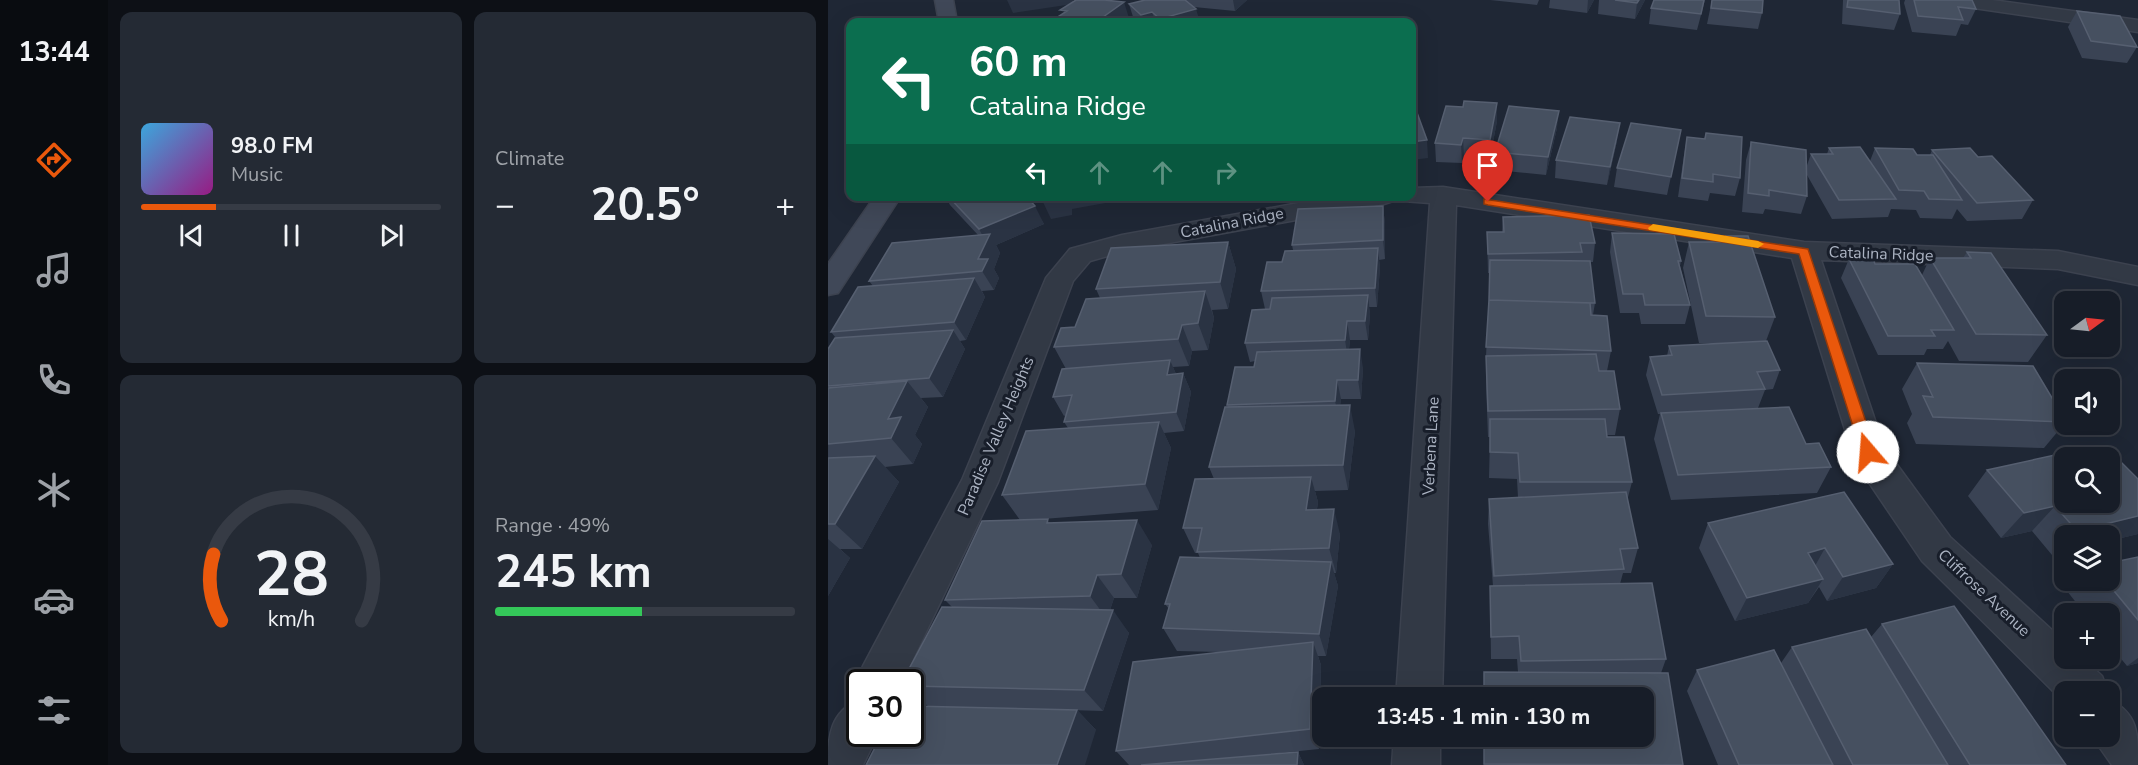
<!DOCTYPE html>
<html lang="en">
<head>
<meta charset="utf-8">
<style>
  body { margin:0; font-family:"Nunito Sans",sans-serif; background:#242a34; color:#f1f3f6; height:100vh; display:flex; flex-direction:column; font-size:22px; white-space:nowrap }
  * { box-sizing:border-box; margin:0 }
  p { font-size:20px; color:#9ea2a8 }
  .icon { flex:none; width:33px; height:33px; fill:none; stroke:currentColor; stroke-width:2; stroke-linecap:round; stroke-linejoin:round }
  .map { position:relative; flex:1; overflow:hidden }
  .details { display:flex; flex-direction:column; gap:12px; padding:12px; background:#0d1016; width:720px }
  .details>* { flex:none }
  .banner { position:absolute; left:18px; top:18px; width:570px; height:183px; border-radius:12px; box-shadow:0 6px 24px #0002,0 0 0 2px #363b45; background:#0b6e4f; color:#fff; overflow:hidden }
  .needle { width:39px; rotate:75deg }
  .fabs { position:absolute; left:1226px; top:291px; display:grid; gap:12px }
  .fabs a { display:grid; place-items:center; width:66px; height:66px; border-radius:12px; background:#171d28; box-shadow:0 6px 24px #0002,0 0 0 2px #363b45; font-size:30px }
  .speed { position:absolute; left:18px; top:669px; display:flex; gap:12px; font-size:30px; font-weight:700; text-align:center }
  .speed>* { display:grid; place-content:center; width:78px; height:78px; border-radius:50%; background:#171d28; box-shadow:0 6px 24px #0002,0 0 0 2px #363b45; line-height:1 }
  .speed .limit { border:3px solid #111; border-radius:9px; background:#fff; color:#111 }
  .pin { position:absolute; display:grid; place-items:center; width:51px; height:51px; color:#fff; margin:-62px -26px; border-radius:50% 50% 50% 0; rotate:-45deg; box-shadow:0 0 6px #0007 }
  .pin .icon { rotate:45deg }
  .me { position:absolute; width:66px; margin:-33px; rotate:342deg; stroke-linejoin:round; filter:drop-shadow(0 0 4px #0008) }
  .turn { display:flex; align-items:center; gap:21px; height:126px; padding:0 24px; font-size:27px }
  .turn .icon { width:78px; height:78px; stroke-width:2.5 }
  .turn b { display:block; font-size:42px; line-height:51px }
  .lanes { display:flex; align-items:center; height:57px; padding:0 24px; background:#0003; justify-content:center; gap:30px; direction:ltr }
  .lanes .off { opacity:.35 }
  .big { font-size:45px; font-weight:700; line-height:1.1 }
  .details .widget { flex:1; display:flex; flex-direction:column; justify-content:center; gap:9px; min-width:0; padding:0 21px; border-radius:12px; background:#242a34 }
  .details .dial { align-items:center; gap:0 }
  .dial svg { height:156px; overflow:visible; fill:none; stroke:#363b45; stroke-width:7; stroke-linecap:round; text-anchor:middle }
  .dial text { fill:#f1f3f6; stroke:none }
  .song { display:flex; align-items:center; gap:18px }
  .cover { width:72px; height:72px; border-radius:9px; background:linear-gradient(135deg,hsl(200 70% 55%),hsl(310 70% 35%)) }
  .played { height:6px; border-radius:3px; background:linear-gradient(90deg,#ea580c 25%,#363b45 25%) }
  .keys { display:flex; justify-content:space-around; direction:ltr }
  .heat { display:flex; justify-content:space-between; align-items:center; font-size:33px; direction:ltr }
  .charge { height:9px; border-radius:4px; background:linear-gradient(90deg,#34c759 49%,#363b45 0) }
  .details .tiles { flex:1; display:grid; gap:12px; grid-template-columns:repeat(2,1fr) }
  .trip { position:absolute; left:484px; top:687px; width:342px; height:60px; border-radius:12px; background:#171d28; box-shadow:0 6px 24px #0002,0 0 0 2px #363b45; font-weight:700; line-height:60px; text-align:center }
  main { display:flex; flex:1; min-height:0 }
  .menu { display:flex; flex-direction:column; width:108px; justify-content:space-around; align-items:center; background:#090c10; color:#9ea2a8 }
  .menu .icon { width:42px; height:42px }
  .menu .active { color:#ea580c }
  .menu b { font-size:27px; color:#f1f3f6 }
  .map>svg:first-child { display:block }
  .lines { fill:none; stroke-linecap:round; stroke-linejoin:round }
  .minor-casing { stroke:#3c424f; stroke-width:3 }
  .secondary-casing { stroke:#3c424f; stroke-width:3 }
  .minor { fill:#323945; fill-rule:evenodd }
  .secondary { fill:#404858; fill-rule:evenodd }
  .wall { fill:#3a4354 }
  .shaded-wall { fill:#2a3343 }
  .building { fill:#465060; stroke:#565f70; stroke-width:1.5 }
  .route { fill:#ea580c; stroke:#983908; stroke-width:1.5 }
  .slow { fill:#f59e0b }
  .labels { text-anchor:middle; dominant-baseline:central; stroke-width:6; stroke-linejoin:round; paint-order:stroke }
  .street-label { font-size:16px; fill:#acb4c3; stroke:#181e2a }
</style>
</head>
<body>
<main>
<nav class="menu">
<b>13:44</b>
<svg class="icon active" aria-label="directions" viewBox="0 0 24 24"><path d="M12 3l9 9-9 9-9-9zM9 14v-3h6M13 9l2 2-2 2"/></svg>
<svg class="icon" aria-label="music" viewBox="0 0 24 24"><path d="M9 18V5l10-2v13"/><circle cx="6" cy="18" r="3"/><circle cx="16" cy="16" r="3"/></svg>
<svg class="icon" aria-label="phone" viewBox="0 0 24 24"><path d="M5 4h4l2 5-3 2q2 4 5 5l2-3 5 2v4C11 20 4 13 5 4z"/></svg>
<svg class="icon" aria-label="climate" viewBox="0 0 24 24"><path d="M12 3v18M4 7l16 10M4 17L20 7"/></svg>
<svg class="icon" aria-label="car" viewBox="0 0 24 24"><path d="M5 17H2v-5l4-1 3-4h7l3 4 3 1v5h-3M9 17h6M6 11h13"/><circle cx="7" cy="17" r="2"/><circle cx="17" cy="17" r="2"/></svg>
<svg class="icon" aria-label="filters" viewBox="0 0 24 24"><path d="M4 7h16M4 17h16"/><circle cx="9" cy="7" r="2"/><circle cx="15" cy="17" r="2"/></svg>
</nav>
<section class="details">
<div class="tiles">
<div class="widget">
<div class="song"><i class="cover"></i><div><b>98.0 FM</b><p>Music</p></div></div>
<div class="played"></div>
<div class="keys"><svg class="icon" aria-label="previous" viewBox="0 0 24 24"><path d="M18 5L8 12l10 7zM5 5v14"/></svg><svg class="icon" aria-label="pause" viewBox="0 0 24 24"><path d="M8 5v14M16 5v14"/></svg><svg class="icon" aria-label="next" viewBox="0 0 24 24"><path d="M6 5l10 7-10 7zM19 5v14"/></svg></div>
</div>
<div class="widget"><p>Climate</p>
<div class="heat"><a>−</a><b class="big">20.5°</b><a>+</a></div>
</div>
<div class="widget dial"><svg viewBox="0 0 100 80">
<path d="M14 69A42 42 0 1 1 86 69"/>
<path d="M14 69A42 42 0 0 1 10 35" stroke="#ea580c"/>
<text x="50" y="56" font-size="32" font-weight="700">28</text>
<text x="50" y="72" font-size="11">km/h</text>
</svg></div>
<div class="widget"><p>Range · 49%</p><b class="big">245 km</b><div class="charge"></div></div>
</div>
</section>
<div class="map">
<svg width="1310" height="765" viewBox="0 0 1310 765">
  <rect width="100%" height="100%" fill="#1f2735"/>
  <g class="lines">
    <defs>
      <path id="minor" d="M 1116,0 L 1164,0 L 1310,20 L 1310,32 L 1125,5 Z
        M 615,187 L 976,242 L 1230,251 L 1310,267 L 1310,285 L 1230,269 L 993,260 L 1056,447 L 1122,537 L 1236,641 L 1236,658 L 1255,658 L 1274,676 L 1280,692 L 1236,692 L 1236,702 L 1094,561 L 1027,462 L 964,258 L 628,205 L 614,698 L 568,698 L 602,203 L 575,201 L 571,196 L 584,196 L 584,188 Z
        M 509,196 L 569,196 L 565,201 L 556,204 L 297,251 L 262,261 L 245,281 L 170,482 L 74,682 L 32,682 L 32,689 L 29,682 L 35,666 L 134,480 L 218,278 L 242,249 L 294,235 Z
        M 32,699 L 32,734 L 50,734 L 35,765 L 0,765 C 0,736 2,712 32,699 Z
        M 1281,699 C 1310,714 1310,732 1310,765 L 1284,765 L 1265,738 L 1281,736 Z
        M 566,736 L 612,736 L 612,765 L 564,765 Z"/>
      <path id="secondary" d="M 107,0 L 125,0 L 129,22 L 111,22 Z
        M 47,196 L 73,196 L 10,293 L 0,295 L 0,264 Z"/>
    </defs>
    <use href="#minor" class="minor-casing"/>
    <use href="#secondary" class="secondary-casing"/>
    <use href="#minor" class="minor"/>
    <use href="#secondary" class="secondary"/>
  </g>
  <path class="wall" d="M 317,0 L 419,0 L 407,11 L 366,7 L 372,22 L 309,22 L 306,20 L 301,4 Z
    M 662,0 L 711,0 L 709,5 Z
    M 722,0 L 766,0 L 759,13 L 721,8 Z
    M 771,0 L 817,0 L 807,19 L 770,14 Z
    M 826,0 L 877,0 L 869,30 L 821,24 L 823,8 Z
    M 884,0 L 934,13 L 930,29 L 879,24 Z
    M 1015,0 L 1071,0 L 1072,14 L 1066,30 L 1014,24 Z
    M 1077,0 L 1144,0 L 1148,9 L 1140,25 L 1133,24 L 1128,36 L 1084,32 L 1076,3 Z
    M 1249,11 L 1309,47 L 1299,63 L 1254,58 L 1240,27 Z
    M 669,121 L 662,158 L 636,156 L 634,163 L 608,162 L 607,143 Z
    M 729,128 L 718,175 L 667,170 L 667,152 Z
    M 853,130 L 839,195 L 786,187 L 789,168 Z
    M 878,133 L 912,178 L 907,196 L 882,193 L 880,201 L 850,197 L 856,155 L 859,137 L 876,139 Z
    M 789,141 L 779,185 L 727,178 L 728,160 Z
    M 923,142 L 978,168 L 983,154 L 999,154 L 1001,148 L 1042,161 L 1047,148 L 1089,155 L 1102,155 L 1104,150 L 1150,157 L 1205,200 L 1194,219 L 1139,221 L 1129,209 L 1124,219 L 1092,218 L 1088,210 L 1063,209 L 1060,217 L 1004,219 L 979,175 L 979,196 L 973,214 L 937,209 L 935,214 L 914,212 L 918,160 Z
    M 117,196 L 198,196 L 216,224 L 168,245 L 172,253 L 166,269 L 171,278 L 166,290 L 154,291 L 157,297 L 138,340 L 132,341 L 137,349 L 115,397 L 93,398 L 100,407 L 87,435 L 94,444 L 85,464 L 57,467 L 71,482 L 34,549 L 12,549 L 22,558 L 0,596 L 0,349 L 8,338 L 3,332 L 45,286 L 41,281 L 150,235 L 122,205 Z
    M 555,206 L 557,224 L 557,259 L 551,260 L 552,267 L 549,307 L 541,307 L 542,314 L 540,340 L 522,340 L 521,349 L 535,368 L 533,399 L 513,399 L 512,405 L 527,431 L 520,490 L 487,491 L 490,502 L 489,509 L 512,534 L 508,573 L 506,573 L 510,586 L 498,656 L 490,656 L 493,665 L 491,749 L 432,755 L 470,752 L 476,765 L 301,765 L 288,751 L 392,652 L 349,651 L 335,628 L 341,609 L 337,604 L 372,558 L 370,553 L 367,553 L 355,528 L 386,479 L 381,467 L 400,407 L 399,405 L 426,367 L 427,361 L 422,362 L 417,343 L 437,309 L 433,291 L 454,262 L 465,250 L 464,245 Z
    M 675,217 L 767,243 L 765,262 L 762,262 L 767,303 L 765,315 L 783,351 L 779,371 L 792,409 L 787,435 L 779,435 L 804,482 L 799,501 L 810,548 L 803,573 L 795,573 L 792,584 L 838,659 L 833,673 L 855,765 L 656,765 L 656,736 L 690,672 L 689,659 L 663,659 L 662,586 L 665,586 L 660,524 L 661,499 L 690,498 L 689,479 L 661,478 L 662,437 L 660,437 L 658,383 L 658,356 L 662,273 L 660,273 L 659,232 L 674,232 Z
    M 784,233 L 853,261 L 852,266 L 862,305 L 857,324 L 813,324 L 811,313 L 792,313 L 782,252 Z
    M 898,236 L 947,317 L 938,341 L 952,370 L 945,389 L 937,390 L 930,408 L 978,444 L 1003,467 L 989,493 L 843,500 L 826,439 L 832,414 L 830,414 L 818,375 L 822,357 L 839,356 L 841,346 L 897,343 L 871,343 L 855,268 L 861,242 L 896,242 Z
    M 400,242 L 408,269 L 400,309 L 384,310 L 386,318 L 380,350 L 364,351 L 361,366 L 345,367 L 348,374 L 355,373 L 363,392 L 356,431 L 336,433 L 343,448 L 330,510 L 215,519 L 223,523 L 324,545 L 309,598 L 286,598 L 282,610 L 301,633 L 275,711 L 208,709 L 249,710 L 268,730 L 100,706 L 82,693 L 82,682 L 124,607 L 117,600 L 192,520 L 174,495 L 240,428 L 236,422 L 238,415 L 236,416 L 225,397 L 238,369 L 226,347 L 247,327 L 272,298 L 268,289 Z
    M 1139,252 L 1219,335 L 1200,362 L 1131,361 L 1120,341 L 1115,349 L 1099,349 L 1096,355 L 1050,355 L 1013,278 L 1021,259 L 1094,275 L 1102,258 L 1135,258 Z
    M 1089,363 L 1236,418 L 1236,424 L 1216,448 L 1088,444 L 1079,423 L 1084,414 L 1074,389 Z
    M 1236,458 L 1310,479 L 1310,534 L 1281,541 L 1281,536 L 1236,536 L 1236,552 L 1224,555 L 1204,531 L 1173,538 L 1140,496 L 1159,470 Z
    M 1016,492 L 1065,564 L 1048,588 L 999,601 L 991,587 L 980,603 L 907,621 L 871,548 L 880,523 Z
    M 1310,557 L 1310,663 L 1299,666 L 1281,644 L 1281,614 L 1257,614 L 1239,591 L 1251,580 L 1281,580 Z
    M 1054,624 L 1238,765 L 890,765 L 859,691 L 869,670 L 953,663 L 964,647 L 1043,637 Z"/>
  <path class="shaded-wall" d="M 179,0 L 245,0 L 245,4 L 185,13 Z
    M 405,0 L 419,0 L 407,11 Z
    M 760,0 L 766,0 L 759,13 Z
    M 811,0 L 817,0 L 807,19 L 809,3 Z
    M 296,2 L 301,18 L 296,22 L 268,22 Z
    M 368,9 L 372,22 L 333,22 L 332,19 Z
    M 324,12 L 328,22 L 315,22 L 313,15 Z
    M 669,103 L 669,121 L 662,158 L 662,140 Z
    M 731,111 L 729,128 L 718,175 L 720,157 Z
    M 792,123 L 789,141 L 779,185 L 782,167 Z
    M 635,138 L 636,156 L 634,163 L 633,145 Z
    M 599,140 L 600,158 L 584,160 L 584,142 Z
    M 236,196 L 283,196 L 283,202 L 244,209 L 244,215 L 223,219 L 214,200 Z
    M 318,196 L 343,196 L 320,200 Z
    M 207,206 L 216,224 L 168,245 L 172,253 L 166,269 L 171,278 L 166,290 L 154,271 L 150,259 L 158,242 L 151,229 Z
    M 555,206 L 557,224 L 557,259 L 555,240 Z
    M 400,242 L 408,269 L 400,309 L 392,282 Z
    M 550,248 L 552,267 L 549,307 L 547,288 Z
    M 146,278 L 157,297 L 138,340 L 126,322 Z
    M 377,291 L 386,318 L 380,350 L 370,323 Z
    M 540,295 L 542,314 L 540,340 L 537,321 Z
    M 519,321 L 522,340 L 520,359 L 517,340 Z
    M 354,325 L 364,351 L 361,366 L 350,339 Z
    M 125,330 L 137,349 L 115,397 L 101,378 Z
    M 532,349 L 535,368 L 533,399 L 530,380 Z
    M 342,360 L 350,379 L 339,375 Z
    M 355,373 L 363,392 L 356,431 L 348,412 Z
    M 509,380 L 513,399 L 511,420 L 507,401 Z
    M 79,381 L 100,407 L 87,435 L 94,444 L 85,464 L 63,438 L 60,419 Z
    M 522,405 L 527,431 L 520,490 L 515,465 Z
    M 331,422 L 343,448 L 330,510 L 317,484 Z
    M 47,456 L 71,482 L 34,549 L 7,524 Z
    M 483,477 L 490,502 L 485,535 L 478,510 Z
    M 1227,506 L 1204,531 L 1173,538 L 1196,513 Z
    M 506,509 L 512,534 L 508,573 L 501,548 Z
    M 1310,516 L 1310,534 L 1281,541 L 1281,536 L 1244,536 L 1249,531 Z
    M 309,520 L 324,545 L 309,598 L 293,574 Z
    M 0,539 L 22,558 L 0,596 Z
    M 1236,544 L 1236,552 L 1224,555 Z
    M 997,548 L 983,573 L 980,553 Z
    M 503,562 L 510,586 L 498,656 L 491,634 Z
    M 1065,564 L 1048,588 L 999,601 L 1015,577 Z
    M 269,575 L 286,598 L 279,619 L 262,596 Z
    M 995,579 L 980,603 L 907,621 L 919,598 Z
    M 285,610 L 301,633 L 275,711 L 256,690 Z
    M 485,642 L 493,665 L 491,749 L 482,729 Z
    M 1310,658 L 1310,663 L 1299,666 Z
    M 249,710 L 268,730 L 257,765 L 229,765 Z
    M 470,752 L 476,765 L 469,765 Z"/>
  <path class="building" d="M 248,0 L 276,0 L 296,2 L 268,22 L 222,22 L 239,11 L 232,10 Z
    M 317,0 L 357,0 L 368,9 L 332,19 L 324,12 L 313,15 L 301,4 Z
    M 787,0 L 811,0 L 809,3 Z
    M 826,0 L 876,0 L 873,14 L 823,8 Z
    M 884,0 L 935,0 L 934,13 L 883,8 Z
    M 1020,0 L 1071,0 L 1072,14 L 1019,7 Z
    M 1086,0 L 1144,0 L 1148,9 L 1130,7 L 1135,20 L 1090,16 Z
    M 1249,11 L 1292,16 L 1309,47 L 1263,41 Z
    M 584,99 L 599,140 L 584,142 Z
    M 636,101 L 669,103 L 662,140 L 635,138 L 633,145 L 607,143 L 618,106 L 635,107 Z
    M 681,106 L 731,111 L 720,157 L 667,152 Z
    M 742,117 L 792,123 L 782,167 L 728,160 Z
    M 803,123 L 853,130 L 843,177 L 789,168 Z
    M 878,133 L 914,137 L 912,178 L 885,174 L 885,182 L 854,178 L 859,137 L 877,139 Z
    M 923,142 L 978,150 L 979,196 L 941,190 L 941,196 L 920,193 Z
    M 1032,147 L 1068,199 L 1011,200 L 983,154 L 1005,154 L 1001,148 Z
    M 1047,148 L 1085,149 L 1089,155 L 1105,155 L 1134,200 L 1101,199 L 1096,191 L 1071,190 Z
    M 1142,148 L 1150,157 L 1164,156 L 1205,200 L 1149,203 L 1104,150 Z
    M 120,196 L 198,196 L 207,206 L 151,229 Z
    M 215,196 L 236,196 L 236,197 L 214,200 Z
    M 555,206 L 555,240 L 464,245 L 470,209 Z
    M 761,215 L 767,243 L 752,243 L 754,252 L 660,254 L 659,232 L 676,232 L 675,217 Z
    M 784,233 L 846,234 L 853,261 L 850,261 L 862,305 L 817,305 L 815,294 L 795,294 Z
    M 162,234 L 150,259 L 160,259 L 154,271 L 41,281 L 64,243 Z
    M 898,236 L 920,236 L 947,317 L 878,316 L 861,242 L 900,242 Z
    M 400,242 L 392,282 L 268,289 L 283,248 Z
    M 550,248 L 547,288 L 433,291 L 439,262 L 454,262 L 457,251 Z
    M 1139,252 L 1163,253 L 1219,335 L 1148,334 L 1102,258 L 1143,258 Z
    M 1021,259 L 1045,259 L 1047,264 L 1087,264 L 1126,330 L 1103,330 L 1107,336 L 1060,336 Z
    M 662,260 L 762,261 L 767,303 L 661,300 Z
    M 146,278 L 126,322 L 3,332 L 30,287 Z
    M 377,291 L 370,323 L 354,325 L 350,339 L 226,347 L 233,328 L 247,327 L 258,299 Z
    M 540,295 L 537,321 L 519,321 L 517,340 L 417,343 L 424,310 L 442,309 L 444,298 Z
    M 661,300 L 762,303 L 763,315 L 779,316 L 783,351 L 658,347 Z
    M 125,330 L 101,378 L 0,386 L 0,349 L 7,338 Z
    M 939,341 L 952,370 L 929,372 L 937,389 L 834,395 L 822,357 L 844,355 L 841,346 Z
    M 532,349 L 530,380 L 509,380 L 507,401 L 399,405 L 407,367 L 426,367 L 429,352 Z
    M 768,354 L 771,371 L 786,371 L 792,409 L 660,411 L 658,356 Z
    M 342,360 L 339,375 L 355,373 L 348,412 L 236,422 L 244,395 L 225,397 L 234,369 Z
    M 1089,363 L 1205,366 L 1236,418 L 1236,422 L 1105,417 L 1095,396 L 1105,397 Z
    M 79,381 L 60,419 L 73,417 L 63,438 L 0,444 L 0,388 Z
    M 522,405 L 515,465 L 381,467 L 397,407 Z
    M 961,407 L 978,444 L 991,443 L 1003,467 L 850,475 L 833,413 Z
    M 662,419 L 777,419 L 779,437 L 796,437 L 804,482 L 692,482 L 690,453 L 662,452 Z
    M 331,422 L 317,484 L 174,495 L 198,431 Z
    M 1259,448 L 1269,458 L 1236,458 L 1236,502 L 1281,502 L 1281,463 L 1291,460 L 1310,479 L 1310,516 L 1249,531 L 1227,506 L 1196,513 L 1159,470 Z
    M 47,456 L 7,524 L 0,524 L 0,458 Z
    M 483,477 L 478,510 L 506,509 L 501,548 L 369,552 L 374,528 L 355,528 L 367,479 Z
    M 798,492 L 810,548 L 792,549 L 796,569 L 666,576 L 661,499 Z
    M 1016,492 L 1065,564 L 1015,577 L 997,548 L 980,553 L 995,579 L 919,598 L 880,523 Z
    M 220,519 L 219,523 L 309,520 L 293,574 L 269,575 L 262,596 L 117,600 L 154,521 Z
    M 352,557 L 503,562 L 491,634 L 335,628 L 342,604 L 337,604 Z
    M 1310,557 L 1310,620 L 1277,580 L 1281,580 L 1281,563 Z
    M 824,583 L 838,659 L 693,661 L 691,636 L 663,637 L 662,586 Z
    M 1126,606 L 1238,765 L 1142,765 L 1054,624 Z
    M 114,607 L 285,610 L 256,690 L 82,686 L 82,682 L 74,682 Z
    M 1038,629 L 1120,765 L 1025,765 L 964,647 Z
    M 485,642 L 482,729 L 288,751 L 305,662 Z
    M 946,650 L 1005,765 L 911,765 L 869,670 Z
    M 656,672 L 840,673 L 855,765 L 656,764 L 656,736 L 816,736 L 816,698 L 656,698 Z
    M 82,706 L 249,710 L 229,765 L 38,765 L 54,734 L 82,734 Z
    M 470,752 L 469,765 L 313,765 Z"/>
  <path class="route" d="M 656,199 L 980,249 L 1048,452 L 1046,456 L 1035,456 L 1033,452 L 971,254 L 660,205 L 656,204 Z"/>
  <path class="slow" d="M 825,224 L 930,241 L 936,244 L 930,248 L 821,230 L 820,228 Z"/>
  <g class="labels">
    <g class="street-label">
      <text transform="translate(404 223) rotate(-11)">Catalina Ridge</text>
      <text transform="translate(1053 254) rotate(2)">Catalina Ridge</text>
      <text transform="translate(168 436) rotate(-67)">Paradise Valley Heights</text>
      <text transform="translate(603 446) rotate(-87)">Verbena Lane</text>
      <text transform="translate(1156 593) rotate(43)">Cliffrose Avenue</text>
    </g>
  </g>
</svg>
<div class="fabs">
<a><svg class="needle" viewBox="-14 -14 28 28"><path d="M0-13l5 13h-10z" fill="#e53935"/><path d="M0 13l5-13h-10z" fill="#9ea2a8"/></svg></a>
<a><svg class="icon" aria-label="sound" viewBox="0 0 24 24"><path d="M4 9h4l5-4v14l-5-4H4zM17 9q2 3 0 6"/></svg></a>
<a><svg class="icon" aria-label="search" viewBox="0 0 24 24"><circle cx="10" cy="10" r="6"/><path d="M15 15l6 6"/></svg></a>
<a><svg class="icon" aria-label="layers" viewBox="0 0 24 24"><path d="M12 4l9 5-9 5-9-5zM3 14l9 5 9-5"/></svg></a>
<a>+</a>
<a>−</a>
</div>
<div class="speed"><div class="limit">30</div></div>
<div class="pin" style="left:660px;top:202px;background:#d93025"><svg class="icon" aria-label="arrive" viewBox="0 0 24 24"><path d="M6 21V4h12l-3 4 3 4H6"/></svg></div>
<svg class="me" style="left:1040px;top:452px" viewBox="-20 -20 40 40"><circle r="19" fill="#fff"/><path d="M0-13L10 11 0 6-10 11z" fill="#ea580c"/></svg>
<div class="trip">13:45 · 1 min · 130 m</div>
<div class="banner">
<div class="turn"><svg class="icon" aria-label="left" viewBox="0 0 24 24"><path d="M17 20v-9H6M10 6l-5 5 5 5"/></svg><div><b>60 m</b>Catalina Ridge</div></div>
<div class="lanes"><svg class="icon" aria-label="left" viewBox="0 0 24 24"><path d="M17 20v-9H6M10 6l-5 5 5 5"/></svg><svg class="icon off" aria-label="ahead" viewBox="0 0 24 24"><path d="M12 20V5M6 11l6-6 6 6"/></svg><svg class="icon off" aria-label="ahead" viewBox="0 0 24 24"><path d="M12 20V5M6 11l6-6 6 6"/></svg><svg class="icon off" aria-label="right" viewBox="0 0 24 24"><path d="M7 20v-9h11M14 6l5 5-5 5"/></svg></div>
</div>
</div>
</main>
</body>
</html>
